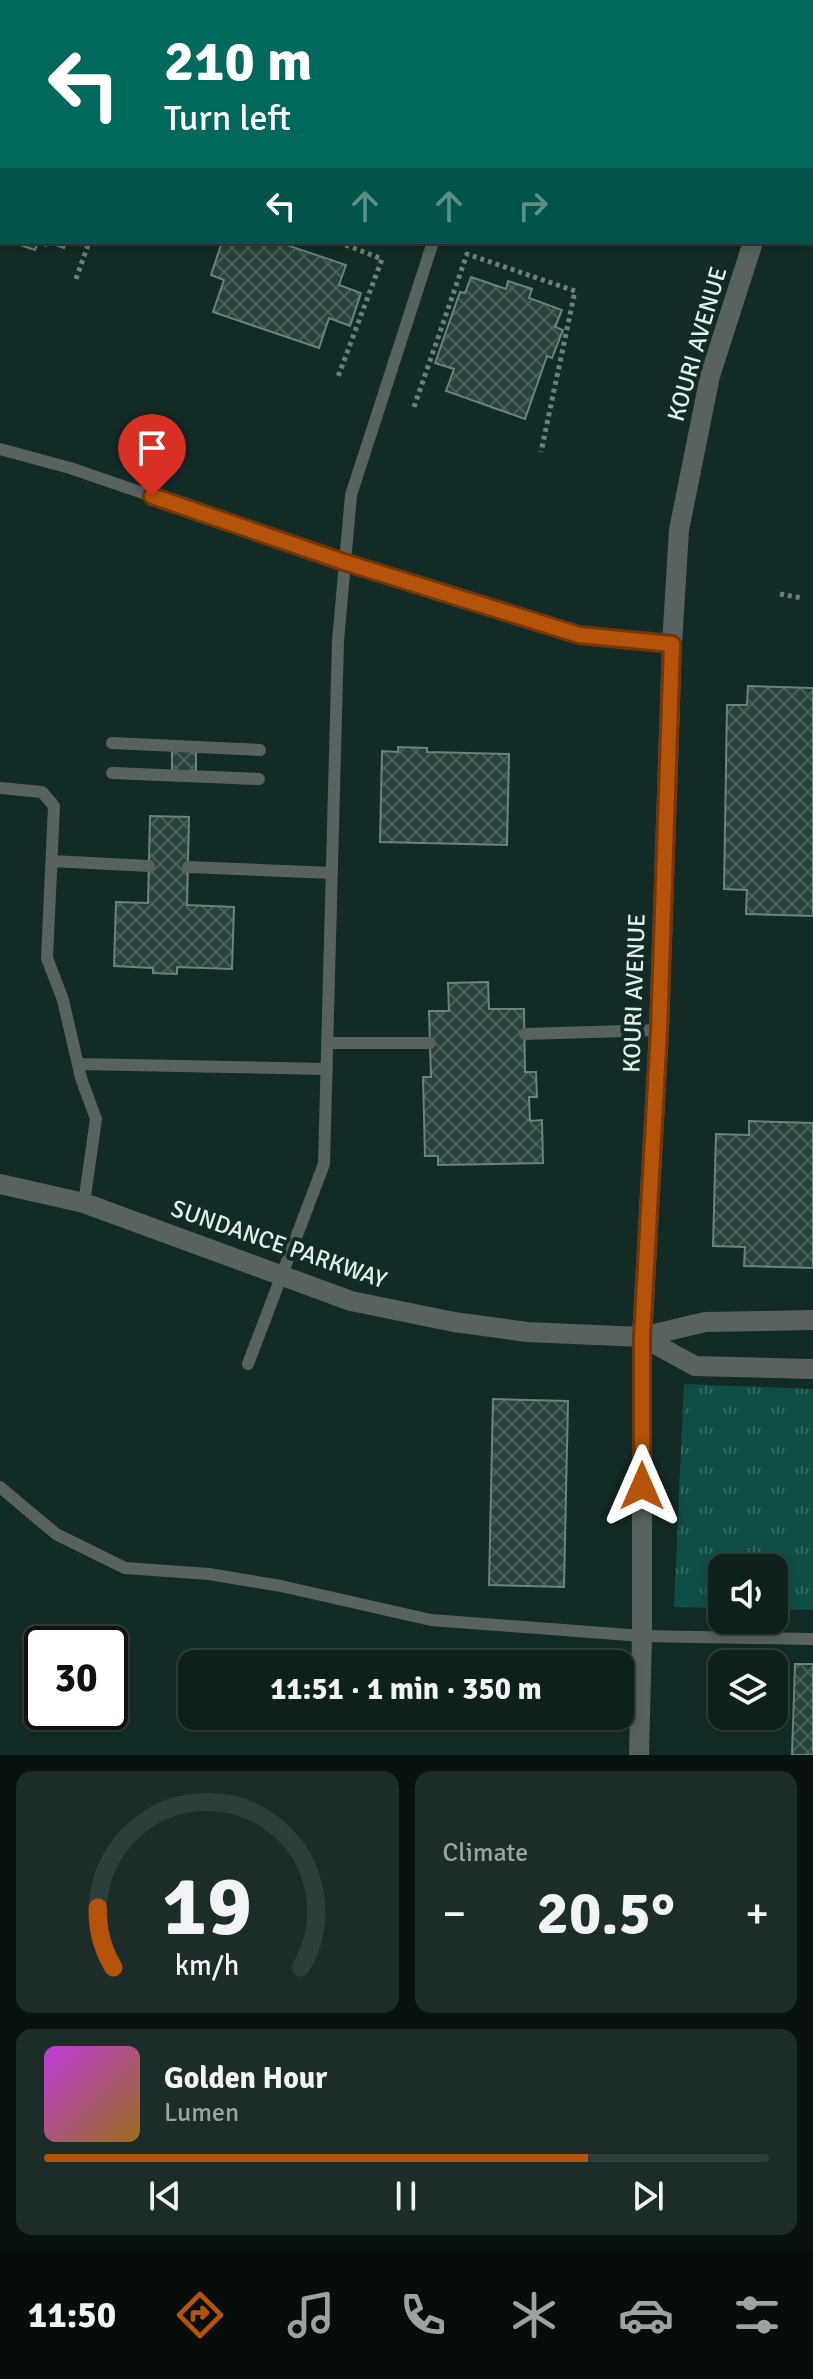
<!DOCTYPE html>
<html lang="en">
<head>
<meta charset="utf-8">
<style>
  body { margin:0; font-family:Signika,sans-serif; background:#1c2d29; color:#f1f3f6; height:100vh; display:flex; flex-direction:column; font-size:30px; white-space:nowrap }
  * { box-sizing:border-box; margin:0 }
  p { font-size:26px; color:#9ba3a3 }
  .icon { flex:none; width:44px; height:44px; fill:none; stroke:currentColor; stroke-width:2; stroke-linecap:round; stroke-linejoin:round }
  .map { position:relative; height:1755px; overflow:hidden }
  .sheet { display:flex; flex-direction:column; gap:16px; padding:16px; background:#08120f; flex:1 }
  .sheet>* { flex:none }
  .hud { position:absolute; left:0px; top:0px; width:814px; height:244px; box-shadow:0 4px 12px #0003,0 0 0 2px #2e3e3b; background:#00695c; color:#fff; overflow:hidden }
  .controls { position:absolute; left:708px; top:1554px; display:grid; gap:16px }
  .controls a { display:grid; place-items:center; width:80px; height:80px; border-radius:16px; background:#0e201c; box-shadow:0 4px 12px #0003,0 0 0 2px #2e3e3b; font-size:40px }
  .speed { position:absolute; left:24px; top:1626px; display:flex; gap:16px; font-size:40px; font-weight:700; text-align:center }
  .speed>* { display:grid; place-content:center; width:104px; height:104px; border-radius:50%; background:#0e201c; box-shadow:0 4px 12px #0003,0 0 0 2px #2e3e3b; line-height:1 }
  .speed .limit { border:4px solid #111; border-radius:12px; background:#fff; color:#111 }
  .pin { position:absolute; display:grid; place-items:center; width:68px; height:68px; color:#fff; margin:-82px -34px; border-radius:50% 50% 50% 0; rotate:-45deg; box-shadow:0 0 8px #0007 }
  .pin .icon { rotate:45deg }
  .me { position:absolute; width:88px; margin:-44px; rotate:0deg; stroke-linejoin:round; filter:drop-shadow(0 0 6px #0008) }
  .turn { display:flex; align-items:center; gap:28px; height:168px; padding:0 32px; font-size:36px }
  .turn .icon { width:104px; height:104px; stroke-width:2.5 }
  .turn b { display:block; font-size:56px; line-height:68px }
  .lanes { display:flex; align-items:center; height:76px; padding:0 32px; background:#0003; justify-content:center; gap:40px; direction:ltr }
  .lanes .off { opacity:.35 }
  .big { font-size:60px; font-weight:700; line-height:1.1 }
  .sheet .card { flex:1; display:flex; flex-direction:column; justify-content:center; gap:12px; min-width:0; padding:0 28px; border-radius:16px; background:#1c2d29 }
  .sheet .dial { align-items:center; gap:0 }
  .dial svg { height:208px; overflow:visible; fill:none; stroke:#2e3e3b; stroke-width:7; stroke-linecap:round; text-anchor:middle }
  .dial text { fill:#f1f3f6; stroke:none }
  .song { display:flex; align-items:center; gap:24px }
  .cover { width:96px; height:96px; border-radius:12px; background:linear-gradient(135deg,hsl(290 70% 55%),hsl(40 70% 35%)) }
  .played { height:8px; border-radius:4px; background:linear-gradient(90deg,#b45309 75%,#2e3e3b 75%) }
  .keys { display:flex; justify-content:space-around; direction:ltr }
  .heat { display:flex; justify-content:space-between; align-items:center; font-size:44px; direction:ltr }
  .sheet .tiles { flex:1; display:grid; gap:16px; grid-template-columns:1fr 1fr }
  .card:last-child { grid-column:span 2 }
  .trip { position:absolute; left:178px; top:1650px; width:456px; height:80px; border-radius:16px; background:#0e201c; box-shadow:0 4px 12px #0003,0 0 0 2px #2e3e3b; font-weight:700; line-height:80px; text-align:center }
  .tab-bar { display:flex; height:128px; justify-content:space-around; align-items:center; background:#060d0b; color:#9ba3a3 }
  .tab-bar .icon { width:56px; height:56px }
  .tab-bar .active { color:#b45309 }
  .tab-bar b { font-size:36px; color:#f1f3f6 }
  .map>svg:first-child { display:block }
  .park { fill:url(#park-tufts) }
  .building { fill:url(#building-cross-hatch); stroke:#69837d; stroke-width:2 }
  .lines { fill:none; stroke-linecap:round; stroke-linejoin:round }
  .path { stroke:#6c807c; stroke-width:5; stroke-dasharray:4 4; stroke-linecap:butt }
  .service { stroke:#586260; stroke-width:12 }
  .minor { stroke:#586260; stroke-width:20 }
  .secondary { stroke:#738581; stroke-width:20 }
  .motorway { stroke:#9cb7b1; stroke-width:24 }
  .route-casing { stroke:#753606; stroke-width:20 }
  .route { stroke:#b45309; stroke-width:14 }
  .labels { text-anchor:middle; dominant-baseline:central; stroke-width:8; stroke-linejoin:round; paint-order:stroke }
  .street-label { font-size:24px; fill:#e2f0ed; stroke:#132b26 }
</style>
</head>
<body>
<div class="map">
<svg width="813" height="1755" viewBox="0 0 813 1755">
  <defs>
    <pattern id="park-tufts" width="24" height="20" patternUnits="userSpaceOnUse" patternTransform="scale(2)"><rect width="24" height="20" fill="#0f4e45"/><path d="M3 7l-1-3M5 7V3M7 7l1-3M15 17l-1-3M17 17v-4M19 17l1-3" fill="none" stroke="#326860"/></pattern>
    <pattern id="building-cross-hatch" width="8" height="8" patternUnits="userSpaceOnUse" patternTransform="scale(2)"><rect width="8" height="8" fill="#2a423d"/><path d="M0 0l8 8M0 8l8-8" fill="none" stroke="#495e59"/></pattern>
  </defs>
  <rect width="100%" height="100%" fill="#132b26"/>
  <path class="park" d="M 684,1384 L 813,1389 L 813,1610 L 774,1609 L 774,1568 L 722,1568 L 722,1608 L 674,1607 Z"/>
  <path class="building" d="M 2,142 L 2,239 L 0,238 Z
    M 11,242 L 66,242 L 64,248 L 47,242 L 46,246 L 38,243 L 35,250 Z
    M 222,242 L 278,242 L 346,265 L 339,285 L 361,293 L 350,326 L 329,318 L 319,348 L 213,312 L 224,280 L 211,275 Z
    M 471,277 L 506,289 L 508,281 L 532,289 L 529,298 L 562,310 L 555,327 L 563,330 L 552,358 L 547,356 L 525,419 L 446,391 L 454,369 L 435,363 L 460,292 L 465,293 Z
    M 748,686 L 813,688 L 813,916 L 746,914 L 747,890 L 724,889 L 727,705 L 747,705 Z
    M 398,747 L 427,748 L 427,752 L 509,754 L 507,845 L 380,842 L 382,751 L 398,752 Z
    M 172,748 L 196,748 L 196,771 L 172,771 Z
    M 150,816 L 189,817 L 187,905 L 234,907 L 232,969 L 177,967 L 177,974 L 153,973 L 153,968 L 114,966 L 116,902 L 148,903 Z
    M 488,982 L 489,1009 L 524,1009 L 525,1072 L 536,1072 L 537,1097 L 529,1097 L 530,1121 L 542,1120 L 543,1163 L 438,1165 L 438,1156 L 425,1156 L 423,1077 L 431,1077 L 429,1011 L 449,1011 L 448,983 Z
    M 749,1121 L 813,1123 L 813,1268 L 744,1266 L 745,1247 L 713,1246 L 716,1134 L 749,1135 Z
    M 493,1399 L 568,1401 L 564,1587 L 489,1585 Z
    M 795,1664 L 813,1664 L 813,1755 L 792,1755 Z"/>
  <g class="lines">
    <path class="path" d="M 48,2 L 49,0
      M 0,118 L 2,119
      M 338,242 L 382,259 L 338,377
      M 76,279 L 89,242
      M 414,407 L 467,254 L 575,291 L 541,452
      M 780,594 L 802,598"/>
    <path class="service" d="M 0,449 L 70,468 L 344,562 L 579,635 L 672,644
      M 112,743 L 260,750
      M 112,773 L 259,779
      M 0,788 L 42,792 L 54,806 L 47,958 L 63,1000 L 81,1078 L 96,1119 L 84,1203
      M 52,861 L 149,866
      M 188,867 L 332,873
      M 525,1034 L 659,1030
      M 328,1043 L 430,1043
      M 78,1064 L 327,1069
      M 248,1364 L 324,1164 L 338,641 L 351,495 L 433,242
      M 0,1487 L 56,1534 L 125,1568 L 209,1574 L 281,1586 L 431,1620 L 642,1636 L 813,1639"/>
    <path class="minor" d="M 0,1184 L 84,1203 L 351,1301 L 454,1322 L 527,1332 L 642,1337 L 705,1322 L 813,1320
      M 642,1337 L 695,1366 L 813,1369
      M 639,1755 L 642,1636 L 642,1337 L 659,1030 L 672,644 L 679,530 L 710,376 L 753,242"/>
    <path class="secondary" d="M 176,0 L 183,2
      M 812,188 L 813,188"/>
    <path class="motorway" d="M 257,0 L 262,2
      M 384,0 L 391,2
      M 617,0 L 623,2
      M 812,53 L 813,53
      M 812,102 L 813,102"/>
  </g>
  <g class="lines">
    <defs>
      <path id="route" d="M 152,496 L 344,562 L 579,635 L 672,644 L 659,1030 L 642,1337 L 642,1486"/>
    </defs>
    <use href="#route" class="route-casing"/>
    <use href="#route" class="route"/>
  </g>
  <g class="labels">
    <g class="street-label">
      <text transform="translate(697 344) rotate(-74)">KOURI AVENUE</text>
      <text transform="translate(634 993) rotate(-88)">KOURI AVENUE</text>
      <text transform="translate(279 1244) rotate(19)">SUNDANCE PARKWAY</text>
    </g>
  </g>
</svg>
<div class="controls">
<a><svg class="icon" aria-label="sound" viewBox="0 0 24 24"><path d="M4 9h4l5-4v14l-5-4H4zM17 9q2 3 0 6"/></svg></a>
<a><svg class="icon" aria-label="layers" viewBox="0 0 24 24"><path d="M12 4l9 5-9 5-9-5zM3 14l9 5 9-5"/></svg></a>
</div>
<div class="speed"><div class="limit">30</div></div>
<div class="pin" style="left:152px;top:496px;background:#d93025"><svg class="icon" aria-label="arrive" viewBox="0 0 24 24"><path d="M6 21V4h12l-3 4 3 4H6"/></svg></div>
<svg class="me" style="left:642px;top:1486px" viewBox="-20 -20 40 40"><path d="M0-17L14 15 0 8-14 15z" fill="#b45309" stroke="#fff" stroke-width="4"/></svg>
<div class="trip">11:51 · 1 min · 350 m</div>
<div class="hud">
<div class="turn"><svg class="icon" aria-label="left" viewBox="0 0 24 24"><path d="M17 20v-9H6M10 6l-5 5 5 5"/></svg><div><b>210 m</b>Turn left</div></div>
<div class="lanes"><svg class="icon" aria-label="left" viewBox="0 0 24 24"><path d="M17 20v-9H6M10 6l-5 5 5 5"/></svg><svg class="icon off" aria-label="ahead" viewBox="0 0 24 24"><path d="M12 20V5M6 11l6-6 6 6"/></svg><svg class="icon off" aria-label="ahead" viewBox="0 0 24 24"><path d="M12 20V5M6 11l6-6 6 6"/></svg><svg class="icon off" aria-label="right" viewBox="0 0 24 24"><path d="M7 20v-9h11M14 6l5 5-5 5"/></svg></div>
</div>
</div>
<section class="sheet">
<div class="tiles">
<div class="card dial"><svg viewBox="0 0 100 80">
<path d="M14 69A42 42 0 1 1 86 69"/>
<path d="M14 69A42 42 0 0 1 8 46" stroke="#b45309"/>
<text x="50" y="56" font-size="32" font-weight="700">19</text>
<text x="50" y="72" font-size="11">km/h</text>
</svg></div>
<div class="card"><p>Climate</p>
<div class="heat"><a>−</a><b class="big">20.5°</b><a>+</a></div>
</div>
<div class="card">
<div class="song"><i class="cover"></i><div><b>Golden Hour</b><p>Lumen</p></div></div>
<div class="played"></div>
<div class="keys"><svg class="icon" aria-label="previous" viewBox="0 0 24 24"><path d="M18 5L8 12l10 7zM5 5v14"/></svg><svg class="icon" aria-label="pause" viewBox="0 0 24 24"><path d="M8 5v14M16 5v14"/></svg><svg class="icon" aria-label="next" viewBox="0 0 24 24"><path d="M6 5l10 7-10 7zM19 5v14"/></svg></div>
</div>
</div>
</section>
<nav class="tab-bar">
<b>11:50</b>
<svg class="icon active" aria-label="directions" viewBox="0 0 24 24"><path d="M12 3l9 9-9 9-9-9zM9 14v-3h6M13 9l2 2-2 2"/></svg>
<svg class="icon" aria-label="music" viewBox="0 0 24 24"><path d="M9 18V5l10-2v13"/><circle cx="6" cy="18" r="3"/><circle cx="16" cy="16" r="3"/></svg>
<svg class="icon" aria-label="phone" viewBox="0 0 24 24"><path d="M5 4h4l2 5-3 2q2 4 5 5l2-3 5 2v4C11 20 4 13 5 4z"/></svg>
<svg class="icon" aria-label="climate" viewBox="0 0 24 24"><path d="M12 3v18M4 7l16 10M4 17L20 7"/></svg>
<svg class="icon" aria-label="car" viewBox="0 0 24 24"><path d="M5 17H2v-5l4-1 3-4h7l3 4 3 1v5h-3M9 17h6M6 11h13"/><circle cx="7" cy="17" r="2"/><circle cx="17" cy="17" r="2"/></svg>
<svg class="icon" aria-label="filters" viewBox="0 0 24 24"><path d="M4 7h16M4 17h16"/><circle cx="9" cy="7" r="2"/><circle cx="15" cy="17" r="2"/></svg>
</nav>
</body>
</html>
